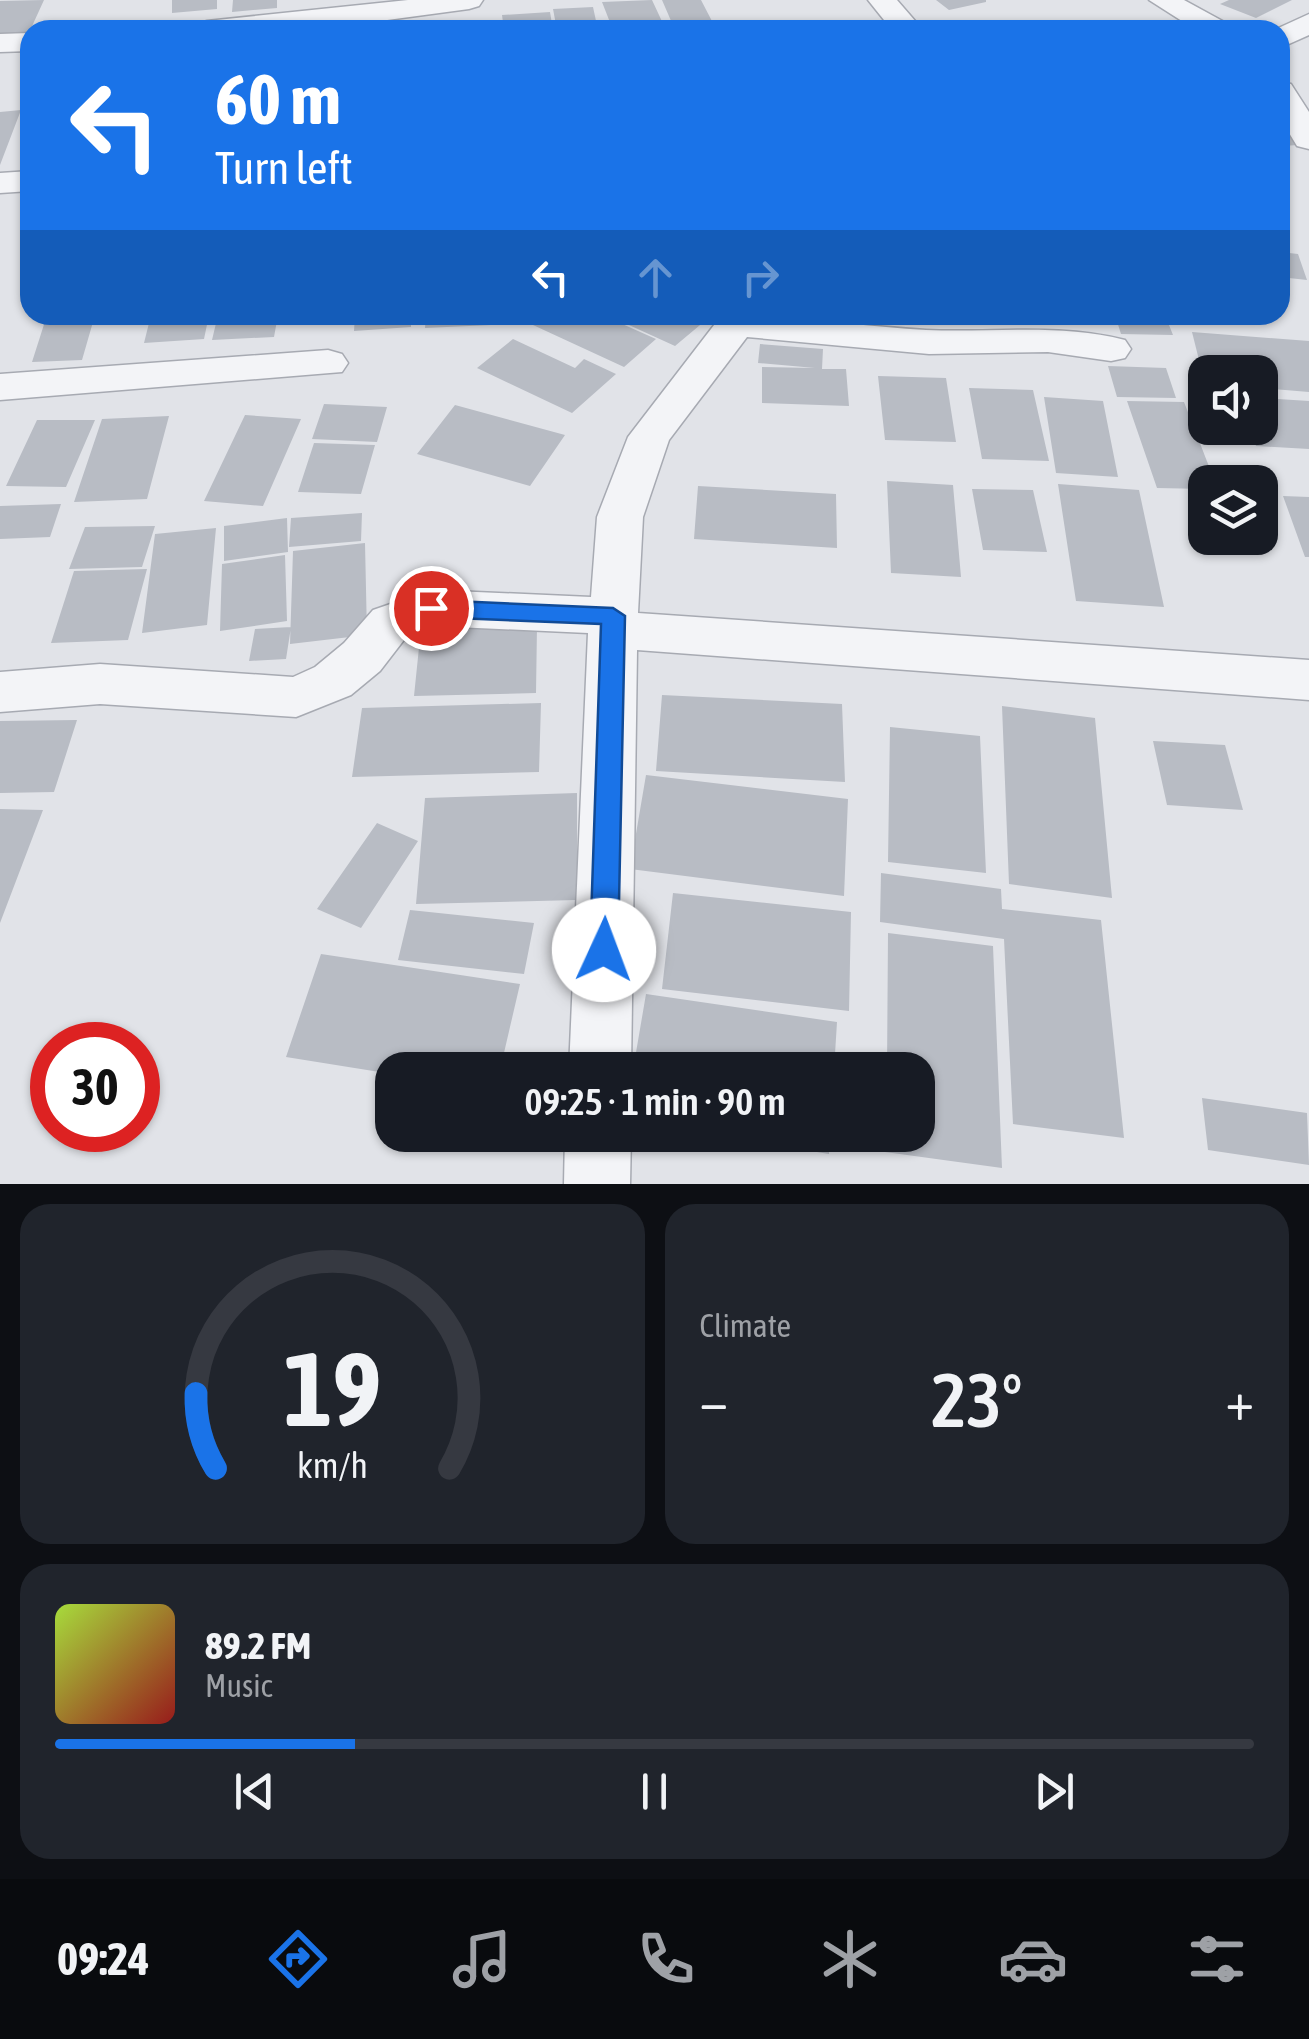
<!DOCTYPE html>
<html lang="en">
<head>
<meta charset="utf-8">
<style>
  body { margin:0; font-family:"Asap Condensed",sans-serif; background:#20242c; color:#f1f3f6; height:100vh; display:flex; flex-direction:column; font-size:38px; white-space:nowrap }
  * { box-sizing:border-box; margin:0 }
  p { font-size:32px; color:#9ea1a6 }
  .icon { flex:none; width:55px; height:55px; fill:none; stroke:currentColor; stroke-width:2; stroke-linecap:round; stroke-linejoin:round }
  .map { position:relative; height:1184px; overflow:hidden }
  .drawer { display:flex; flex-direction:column; gap:20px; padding:20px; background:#0d0f14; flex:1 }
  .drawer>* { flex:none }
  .top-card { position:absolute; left:20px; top:20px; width:1270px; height:305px; border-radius:30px; box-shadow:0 2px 8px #0004; background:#1a73e8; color:#fff; overflow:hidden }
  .fabs { position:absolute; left:1188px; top:355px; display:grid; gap:20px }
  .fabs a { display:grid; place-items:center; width:90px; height:90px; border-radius:20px; background:#171b24; box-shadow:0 2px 8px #0004; font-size:50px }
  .speed { position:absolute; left:30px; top:1022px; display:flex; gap:20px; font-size:50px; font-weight:700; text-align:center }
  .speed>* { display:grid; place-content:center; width:130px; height:130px; border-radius:50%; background:#171b24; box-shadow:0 2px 8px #0004; line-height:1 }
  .speed .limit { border:15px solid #d22; background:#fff; color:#111 }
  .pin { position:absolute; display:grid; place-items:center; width:85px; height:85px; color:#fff; margin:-42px; border:5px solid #fff; border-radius:50%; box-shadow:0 2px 10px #0007 }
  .me { position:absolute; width:110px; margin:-55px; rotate:2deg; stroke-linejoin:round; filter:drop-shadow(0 0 8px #0008) }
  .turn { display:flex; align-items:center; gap:35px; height:210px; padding:0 30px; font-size:45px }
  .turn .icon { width:130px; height:130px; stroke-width:2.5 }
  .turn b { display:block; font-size:70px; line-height:85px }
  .lanes { display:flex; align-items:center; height:95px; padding:0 30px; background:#0003; justify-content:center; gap:50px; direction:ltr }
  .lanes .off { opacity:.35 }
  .big { font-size:75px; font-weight:600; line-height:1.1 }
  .drawer .card { flex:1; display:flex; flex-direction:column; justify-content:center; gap:15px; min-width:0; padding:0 35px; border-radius:30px; background:#20242c }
  .drawer .dial { align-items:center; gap:0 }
  .dial svg { height:260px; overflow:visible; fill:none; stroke:#363941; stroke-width:7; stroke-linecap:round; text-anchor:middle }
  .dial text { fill:#f1f3f6; stroke:none }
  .song { display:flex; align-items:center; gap:30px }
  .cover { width:120px; height:120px; border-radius:15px; background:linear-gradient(135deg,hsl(80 70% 55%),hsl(0 70% 35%)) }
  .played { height:10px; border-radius:5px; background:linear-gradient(90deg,#1a73e8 25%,#363941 25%) }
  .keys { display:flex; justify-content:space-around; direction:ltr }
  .heat { display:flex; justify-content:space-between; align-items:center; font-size:55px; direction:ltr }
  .drawer .tiles { flex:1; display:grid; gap:20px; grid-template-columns:1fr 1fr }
  .card:last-child { grid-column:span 2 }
  .trip { position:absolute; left:375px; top:1052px; width:560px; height:100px; border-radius:30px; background:#171b24; box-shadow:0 2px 8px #0004; font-weight:600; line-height:100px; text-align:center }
  .tabs { display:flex; height:160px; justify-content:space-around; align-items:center; background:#090b0e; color:#9ea1a6 }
  .tabs .icon { width:70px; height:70px }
  .tabs .on { color:#1a73e8 }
  .tabs b { font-size:45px; color:#f1f3f6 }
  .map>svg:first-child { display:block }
  .building { fill:#b8bcc4 }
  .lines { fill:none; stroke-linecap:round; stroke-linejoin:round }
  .street-casing { stroke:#a7aab2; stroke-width:3 }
  .street { fill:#f3f4f7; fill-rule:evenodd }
  .route { fill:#1a73e8; stroke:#114b97; stroke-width:2.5 }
</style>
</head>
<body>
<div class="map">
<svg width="1309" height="1184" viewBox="0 0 1309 1184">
  <rect width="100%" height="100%" fill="#e1e3e8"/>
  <path class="building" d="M 44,0 L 28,35 L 0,36 L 0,1 Z
    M 172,0 L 217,0 L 217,9 L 172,13 Z
    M 233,0 L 277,0 L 277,8 L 232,12 Z
    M 652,0 L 666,30 L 613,30 L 602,2 Z
    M 662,0 L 701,0 L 714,25 L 723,25 L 725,30 L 675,30 Z
    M 936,0 L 986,0 L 986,2 L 949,10 Z
    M 1229,0 L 1292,0 L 1256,18 L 1220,4 Z
    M 593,7 L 598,30 L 557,30 L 553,9 Z
    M 550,12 L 553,30 L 504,30 L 502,15 Z
    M 21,110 L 0,165 L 0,112 Z
    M 1280,120 L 1300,145 L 1280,146 Z
    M 1280,252 L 1298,254 L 1307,280 L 1280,277 Z
    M 47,315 L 95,315 L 82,360 L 32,362 Z
    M 151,315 L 209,315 L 204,339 L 144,343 Z
    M 218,315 L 278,315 L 274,337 L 212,340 Z
    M 355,315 L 411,315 L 411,327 L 354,331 Z
    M 426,315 L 491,315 L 491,325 L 425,328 Z
    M 546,315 L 602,315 L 656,339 L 624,367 L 533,325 Z
    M 607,315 L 712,315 L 675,346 Z
    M 1115,315 L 1165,315 L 1173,335 L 1121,334 Z
    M 1192,332 L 1309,341 L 1309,392 L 1260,388 L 1260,372 L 1202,372 Z
    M 513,339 L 575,368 L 584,359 L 616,374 L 572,413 L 477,368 Z
    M 760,344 L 823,349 L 822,369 L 846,369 L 849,406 L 762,403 L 762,367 L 815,368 L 758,363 Z
    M 1108,366 L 1166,368 L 1176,398 L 1117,397 Z
    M 878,376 L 946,378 L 956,442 L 885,440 Z
    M 969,388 L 1033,390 L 1049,461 L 982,459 Z
    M 1044,397 L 1103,401 L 1118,477 L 1056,473 Z
    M 1260,398 L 1309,401 L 1309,449 L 1256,446 L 1249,428 L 1260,428 Z
    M 1127,401 L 1184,402 L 1215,482 L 1205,482 L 1205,489 L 1157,488 Z
    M 324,404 L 387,407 L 377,442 L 312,439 Z
    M 455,405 L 565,435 L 530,486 L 417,454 Z
    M 245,415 L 301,419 L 263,506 L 204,501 Z
    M 169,416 L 147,499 L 74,502 L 102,419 Z
    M 37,420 L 95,420 L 66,487 L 6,486 Z
    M 314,443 L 375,445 L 361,494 L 298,492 Z
    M 887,481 L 953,485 L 961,577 L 891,573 Z
    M 1058,484 L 1139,490 L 1164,607 L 1076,601 Z
    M 698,486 L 836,494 L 837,548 L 694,539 Z
    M 972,489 L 1033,490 L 1047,552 L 983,550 Z
    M 1283,496 L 1309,497 L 1309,557 L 1305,557 Z
    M 61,504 L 50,537 L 0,539 L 0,506 Z
    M 362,513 L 361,541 L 289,547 L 291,518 Z
    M 287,518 L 288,552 L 224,561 L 224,526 Z
    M 155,526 L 142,567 L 69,569 L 85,527 Z
    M 216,528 L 207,625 L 142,633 L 155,534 Z
    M 365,543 L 367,635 L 290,644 L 293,551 Z
    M 285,555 L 287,621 L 220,631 L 222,564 Z
    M 147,569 L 128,640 L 51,643 L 74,571 Z
    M 537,626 L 536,693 L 414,696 L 421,628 Z
    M 291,627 L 286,659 L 249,661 L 255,629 Z
    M 662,695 L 842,704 L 845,782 L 656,771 Z
    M 541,703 L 539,772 L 352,777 L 362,708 Z
    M 1002,706 L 1095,718 L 1112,898 L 1009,884 Z
    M 77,720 L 54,792 L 0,793 L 0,721 Z
    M 890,727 L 980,736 L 986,873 L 888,862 Z
    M 1153,741 L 1225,745 L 1243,810 L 1167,805 Z
    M 646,775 L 848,799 L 844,896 L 630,869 Z
    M 577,793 L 577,900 L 416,904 L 425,798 Z
    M 0,809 L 43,810 L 0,923 Z
    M 377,823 L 418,841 L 361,928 L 317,909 Z
    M 881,873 L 1001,889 L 1002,909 L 1101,920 L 1124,1138 L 1013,1124 L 1004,939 L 880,922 Z
    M 673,893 L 851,912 L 849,1011 L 662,989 Z
    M 410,910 L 534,923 L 524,974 L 398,960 Z
    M 888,933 L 993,946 L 1002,1168 L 885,1152 L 886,1135 L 918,1135 L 918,1070 L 887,1070 Z
    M 321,954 L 520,984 L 500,1070 L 392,1070 L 392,1074 L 286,1057 Z
    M 646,994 L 837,1022 L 834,1070 L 633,1070 Z
    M 1202,1098 L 1307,1113 L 1309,1165 L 1208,1150 Z
    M 725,1135 L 830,1135 L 829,1154 L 725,1137 Z"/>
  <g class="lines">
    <defs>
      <path id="street" d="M 408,0 L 483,0 L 479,6 L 469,9 L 313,30 L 192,30 L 197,24 L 207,21 Z
        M 868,0 L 897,0 L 923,30 L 892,30 Z
        M 1149,0 L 1184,0 L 1228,24 L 1233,30 L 1196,30 Z
        M 1309,14 L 1309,35 L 1280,48 L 1280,30 L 1274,30 Z
        M 30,33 L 30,51 L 0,52 L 0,34 Z
        M 1280,82 L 1291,84 L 1309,112 L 1309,149 L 1297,146 L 1280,118 Z
        M 30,171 L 30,191 L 0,193 L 0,173 Z
        M 766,315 C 819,320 873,327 926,330 C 994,333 1059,323 1125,340 L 1131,349 L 1125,358 L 1111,361 L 1048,352 L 929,354 L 747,337 L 669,440 L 643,517 L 638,613 L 1309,660 L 1309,700 L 637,650 L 631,1070 L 569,1070 L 588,633 L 434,626 L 407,636 L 380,671 L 351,695 L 296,717 L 100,704 L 0,712 L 0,672 L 100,664 L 293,677 L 315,667 L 344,643 L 373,610 L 431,590 L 591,597 L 597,517 L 628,437 L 721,316 Z
        M 328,350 L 342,354 L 348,363 L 342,372 L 0,400 L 0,374 Z
        M 565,1135 L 631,1135 L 630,1184 L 564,1184 Z"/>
    </defs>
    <use href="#street" class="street-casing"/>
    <use href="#street" class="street"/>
  </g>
  <path class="route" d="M 431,600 L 613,608 L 625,616 L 618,950 L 614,959 L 604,963 L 594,959 L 590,950 L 601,624 L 431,617 L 419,608 Z"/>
</svg>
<div class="fabs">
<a><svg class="icon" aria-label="sound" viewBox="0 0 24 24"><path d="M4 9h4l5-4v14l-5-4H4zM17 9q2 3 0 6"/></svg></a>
<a><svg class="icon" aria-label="layers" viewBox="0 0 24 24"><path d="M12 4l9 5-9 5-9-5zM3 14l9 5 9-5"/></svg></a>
</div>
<div class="speed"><div class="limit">30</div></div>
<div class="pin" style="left:431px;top:608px;background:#d93025"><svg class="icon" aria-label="arrive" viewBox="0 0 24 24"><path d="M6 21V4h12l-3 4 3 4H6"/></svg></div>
<svg class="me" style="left:604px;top:950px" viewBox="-20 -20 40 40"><circle r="19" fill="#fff"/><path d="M0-13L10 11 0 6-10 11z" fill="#1a73e8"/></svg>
<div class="trip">09:25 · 1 min · 90 m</div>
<div class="top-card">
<div class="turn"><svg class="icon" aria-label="left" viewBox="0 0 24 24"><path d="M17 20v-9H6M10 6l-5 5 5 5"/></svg><div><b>60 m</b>Turn left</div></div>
<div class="lanes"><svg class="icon" aria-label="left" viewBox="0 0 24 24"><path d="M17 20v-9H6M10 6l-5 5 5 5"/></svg><svg class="icon off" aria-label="ahead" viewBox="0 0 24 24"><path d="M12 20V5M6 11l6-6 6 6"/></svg><svg class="icon off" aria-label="right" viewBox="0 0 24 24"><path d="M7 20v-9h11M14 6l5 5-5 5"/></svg></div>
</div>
</div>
<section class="drawer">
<div class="tiles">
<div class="card dial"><svg viewBox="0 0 100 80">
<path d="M14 69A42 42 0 1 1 86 69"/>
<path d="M14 69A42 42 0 0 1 8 46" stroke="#1a73e8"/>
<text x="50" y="56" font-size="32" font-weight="700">19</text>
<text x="50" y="72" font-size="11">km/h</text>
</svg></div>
<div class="card"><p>Climate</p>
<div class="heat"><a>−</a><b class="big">23°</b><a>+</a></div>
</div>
<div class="card">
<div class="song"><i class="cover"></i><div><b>89.2 FM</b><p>Music</p></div></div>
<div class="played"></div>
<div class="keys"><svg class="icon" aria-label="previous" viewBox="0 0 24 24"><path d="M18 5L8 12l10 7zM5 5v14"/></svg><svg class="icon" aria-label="pause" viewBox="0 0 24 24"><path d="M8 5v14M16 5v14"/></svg><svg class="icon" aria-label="next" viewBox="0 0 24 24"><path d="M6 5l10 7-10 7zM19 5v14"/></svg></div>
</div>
</div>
</section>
<nav class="tabs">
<b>09:24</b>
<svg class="icon on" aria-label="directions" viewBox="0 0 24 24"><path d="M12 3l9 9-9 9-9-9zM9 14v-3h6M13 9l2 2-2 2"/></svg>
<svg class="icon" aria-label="music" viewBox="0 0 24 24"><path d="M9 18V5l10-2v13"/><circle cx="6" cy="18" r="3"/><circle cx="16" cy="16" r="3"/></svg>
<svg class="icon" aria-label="phone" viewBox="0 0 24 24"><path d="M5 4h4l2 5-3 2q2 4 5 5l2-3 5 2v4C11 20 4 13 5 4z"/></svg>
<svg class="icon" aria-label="climate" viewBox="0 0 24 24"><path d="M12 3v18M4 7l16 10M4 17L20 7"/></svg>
<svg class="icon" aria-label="car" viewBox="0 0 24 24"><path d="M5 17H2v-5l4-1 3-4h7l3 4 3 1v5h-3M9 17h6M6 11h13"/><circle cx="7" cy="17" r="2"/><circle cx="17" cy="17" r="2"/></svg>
<svg class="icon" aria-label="filters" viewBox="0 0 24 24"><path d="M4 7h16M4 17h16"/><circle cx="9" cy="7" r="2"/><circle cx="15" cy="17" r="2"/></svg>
</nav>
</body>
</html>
